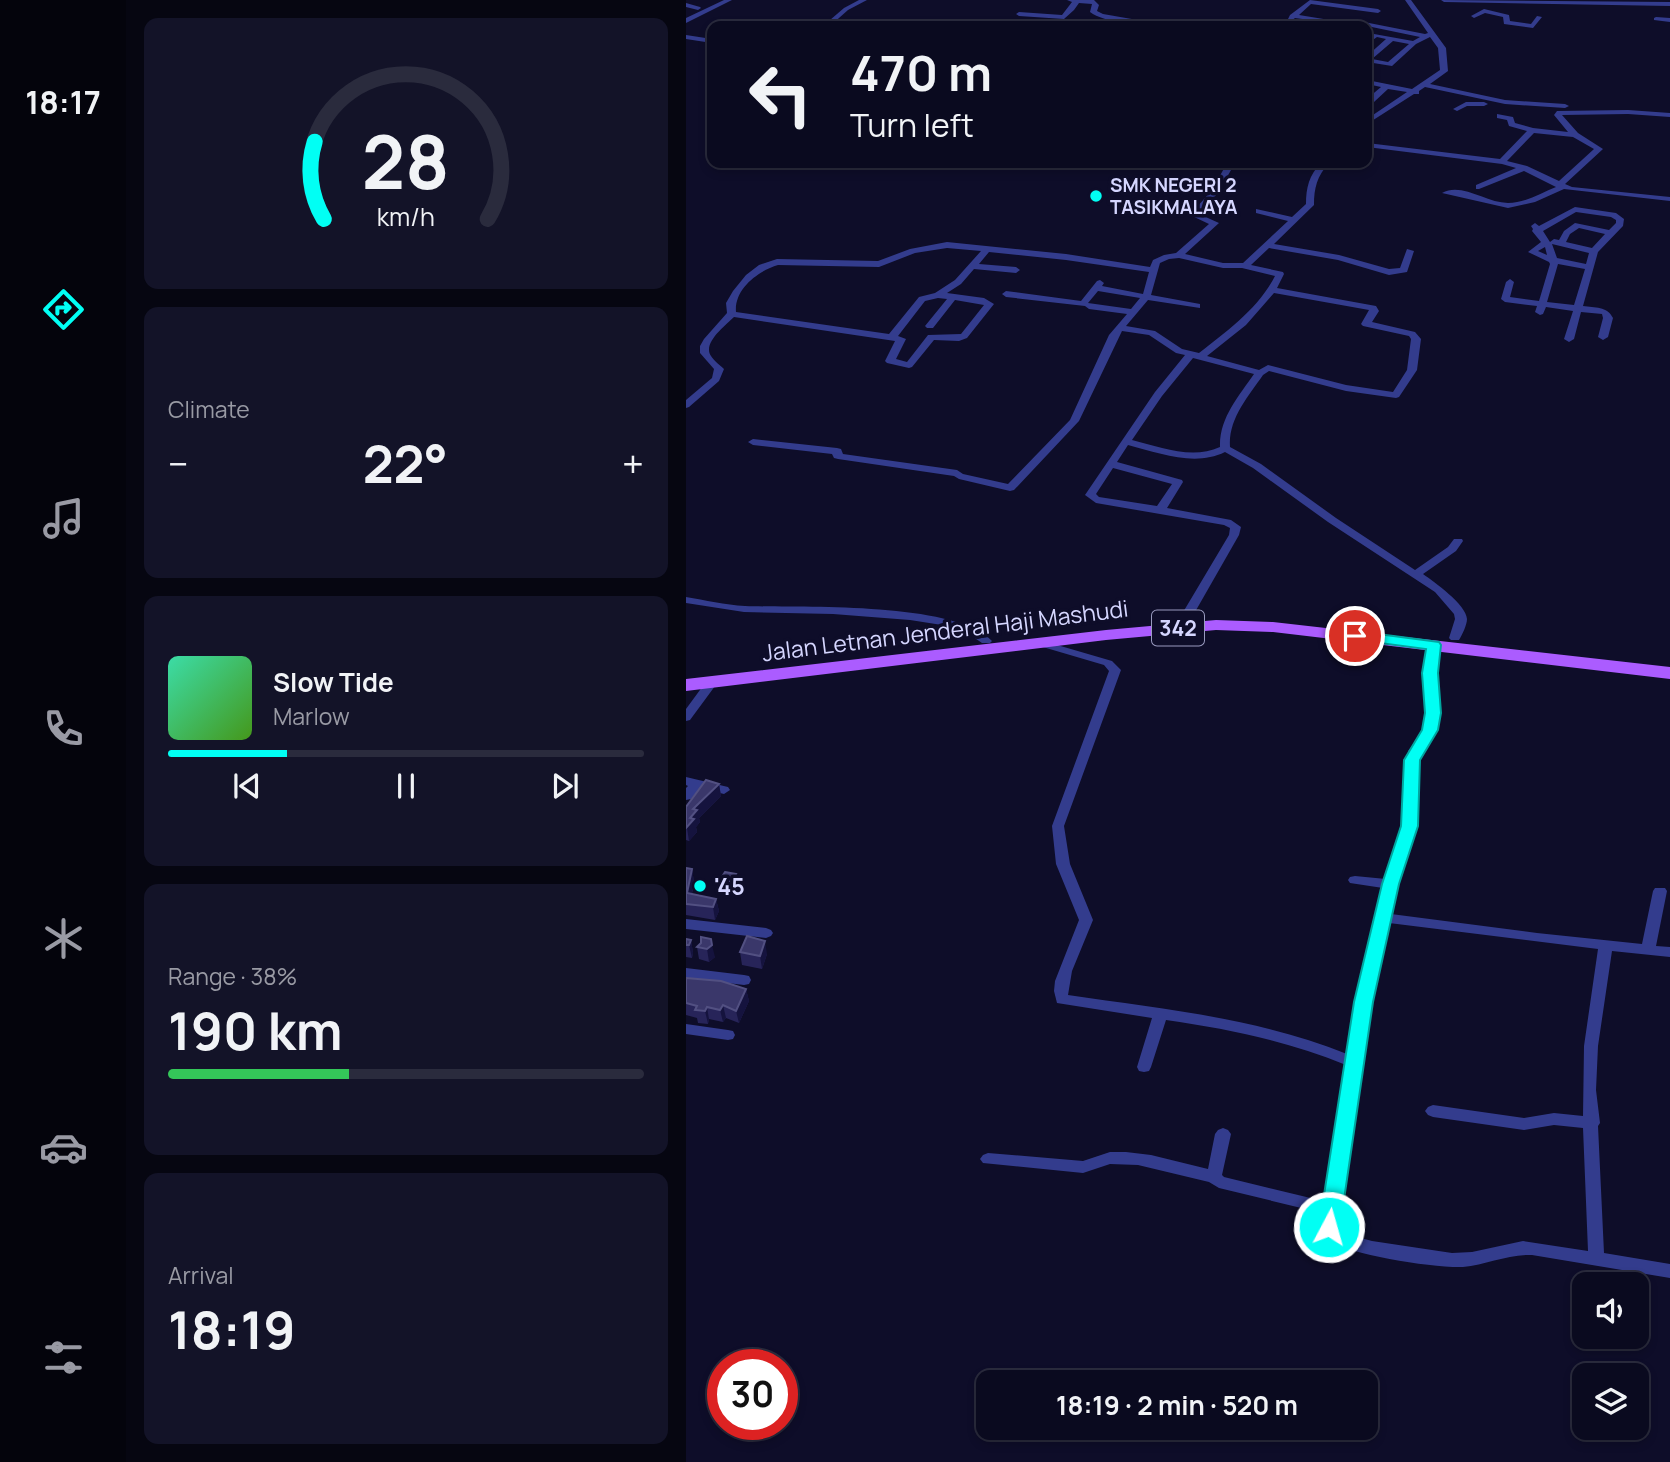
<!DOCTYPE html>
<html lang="en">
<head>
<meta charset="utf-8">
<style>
  body { margin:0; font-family:Manrope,sans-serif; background:#131328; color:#f1f3f6; height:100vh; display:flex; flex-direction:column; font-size:26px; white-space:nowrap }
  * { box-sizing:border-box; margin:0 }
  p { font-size:23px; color:#999aa4 }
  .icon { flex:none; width:38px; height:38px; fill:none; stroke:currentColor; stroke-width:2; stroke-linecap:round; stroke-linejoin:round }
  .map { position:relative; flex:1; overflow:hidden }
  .sheet { display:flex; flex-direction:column; gap:18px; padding:18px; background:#060611; width:560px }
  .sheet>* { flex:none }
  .top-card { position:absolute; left:21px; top:21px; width:665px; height:147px; border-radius:14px; box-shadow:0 4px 10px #0003,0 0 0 2px #2a2b3d; background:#0a0a1f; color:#f1f3f6; overflow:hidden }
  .controls { position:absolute; left:886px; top:1272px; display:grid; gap:14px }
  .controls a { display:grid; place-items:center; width:77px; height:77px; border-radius:14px; background:#0a0a1f; box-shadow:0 4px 10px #0003,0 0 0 2px #2a2b3d; font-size:35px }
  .speed { position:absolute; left:21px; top:1349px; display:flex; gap:14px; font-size:35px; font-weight:700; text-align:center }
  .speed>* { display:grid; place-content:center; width:91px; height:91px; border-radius:50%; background:#0a0a1f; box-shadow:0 4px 10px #0003,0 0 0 2px #2a2b3d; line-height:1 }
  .speed .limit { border:10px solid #d22; background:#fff; color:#111 }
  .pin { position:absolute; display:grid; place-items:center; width:60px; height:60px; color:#fff; margin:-30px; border:4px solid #fff; border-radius:50%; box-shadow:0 2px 7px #0007 }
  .me { position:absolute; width:77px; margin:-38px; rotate:6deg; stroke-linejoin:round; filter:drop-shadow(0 0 5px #0008) }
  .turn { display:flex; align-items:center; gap:24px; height:147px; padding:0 28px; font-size:32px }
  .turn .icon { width:91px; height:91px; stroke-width:2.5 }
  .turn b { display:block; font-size:49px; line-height:60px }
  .big { font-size:52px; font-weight:700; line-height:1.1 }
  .sheet .widget { flex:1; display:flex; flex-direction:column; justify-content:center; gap:10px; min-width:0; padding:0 24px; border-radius:14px; background:#131328 }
  .sheet .dial { align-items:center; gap:0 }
  .dial svg { height:182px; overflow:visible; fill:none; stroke:#2a2b3d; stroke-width:7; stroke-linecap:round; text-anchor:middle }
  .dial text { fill:#f1f3f6; stroke:none }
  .song { display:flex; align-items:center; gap:21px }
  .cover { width:84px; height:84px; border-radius:10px; background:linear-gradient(135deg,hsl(160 70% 55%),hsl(100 70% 35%)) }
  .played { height:7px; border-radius:4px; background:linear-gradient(90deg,#01fff4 25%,#2a2b3d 25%) }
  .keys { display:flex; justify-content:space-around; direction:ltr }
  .heat { display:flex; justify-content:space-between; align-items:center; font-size:38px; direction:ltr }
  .charge { height:10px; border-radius:5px; background:linear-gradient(90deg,#34c759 38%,#2a2b3d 0) }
  .trip { position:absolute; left:290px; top:1370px; width:402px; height:70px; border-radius:14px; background:#0a0a1f; box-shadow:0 4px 10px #0003,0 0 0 2px #2a2b3d; font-weight:700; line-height:70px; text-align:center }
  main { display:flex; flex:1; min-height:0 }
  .menu { display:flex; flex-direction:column; width:126px; justify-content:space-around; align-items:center; background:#04040c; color:#999aa4 }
  .menu .icon { width:49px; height:49px }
  .menu .on { color:#01fff4 }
  .menu b { font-size:32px; color:#f1f3f6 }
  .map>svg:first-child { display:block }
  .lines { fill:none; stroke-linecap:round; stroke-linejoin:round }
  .minor { fill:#333c8d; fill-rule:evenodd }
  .primary { fill:#ab5cff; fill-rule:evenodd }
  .wall { fill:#272459 }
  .shaded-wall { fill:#15133e }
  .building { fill:#3a376a; stroke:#525082; stroke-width:2 }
  .route { fill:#01fff4; stroke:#01a69f; stroke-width:2 }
  .poi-dot { fill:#01fff4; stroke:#0e0d29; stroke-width:2.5 }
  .labels { text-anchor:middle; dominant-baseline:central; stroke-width:7; stroke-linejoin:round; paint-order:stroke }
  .far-poi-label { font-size:19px; font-weight:bold; fill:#d5d6ff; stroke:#0e0d29; text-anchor:start }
  .shield { fill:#0e0d29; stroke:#999abf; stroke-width:2 }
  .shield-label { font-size:21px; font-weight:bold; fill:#d5d6ff }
  .street-label { font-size:23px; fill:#d5d6ff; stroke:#0e0d29 }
  .poi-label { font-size:23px; font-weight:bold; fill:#d5d6ff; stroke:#0e0d29; text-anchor:start }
</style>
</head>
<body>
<main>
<nav class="menu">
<b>18:17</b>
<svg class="icon on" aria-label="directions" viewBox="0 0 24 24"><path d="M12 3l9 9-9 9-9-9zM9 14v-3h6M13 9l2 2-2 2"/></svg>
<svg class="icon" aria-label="music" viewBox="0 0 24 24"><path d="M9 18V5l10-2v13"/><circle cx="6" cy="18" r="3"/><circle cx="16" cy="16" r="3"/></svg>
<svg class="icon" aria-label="phone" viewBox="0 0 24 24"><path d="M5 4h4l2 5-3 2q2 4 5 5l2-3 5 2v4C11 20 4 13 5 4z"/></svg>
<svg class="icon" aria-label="climate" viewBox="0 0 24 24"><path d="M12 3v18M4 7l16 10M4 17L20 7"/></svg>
<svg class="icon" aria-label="car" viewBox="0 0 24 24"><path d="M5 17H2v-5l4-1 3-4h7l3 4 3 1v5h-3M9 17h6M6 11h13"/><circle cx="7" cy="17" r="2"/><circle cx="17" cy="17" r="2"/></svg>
<svg class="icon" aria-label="filters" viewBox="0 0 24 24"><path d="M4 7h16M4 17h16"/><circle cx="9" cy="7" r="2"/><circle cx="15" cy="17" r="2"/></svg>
</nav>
<section class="sheet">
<div class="widget dial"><svg viewBox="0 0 100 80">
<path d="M14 69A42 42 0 1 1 86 69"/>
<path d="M14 69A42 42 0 0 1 10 35" stroke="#01fff4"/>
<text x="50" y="56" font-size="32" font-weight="700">28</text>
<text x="50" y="72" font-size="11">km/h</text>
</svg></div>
<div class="widget"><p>Climate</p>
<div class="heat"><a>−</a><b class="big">22°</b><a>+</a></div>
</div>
<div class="widget">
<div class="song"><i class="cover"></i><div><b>Slow Tide</b><p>Marlow</p></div></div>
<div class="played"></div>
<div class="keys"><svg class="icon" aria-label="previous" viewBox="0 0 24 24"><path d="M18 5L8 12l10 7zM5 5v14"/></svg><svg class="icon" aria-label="pause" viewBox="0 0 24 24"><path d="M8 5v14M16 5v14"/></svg><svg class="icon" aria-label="next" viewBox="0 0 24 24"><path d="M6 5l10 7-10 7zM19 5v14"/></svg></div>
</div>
<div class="widget"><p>Range · 38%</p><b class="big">190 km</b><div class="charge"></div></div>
<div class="widget"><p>Arrival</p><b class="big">18:19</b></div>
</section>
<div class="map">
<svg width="984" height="1462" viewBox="0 0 984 1462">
  <rect width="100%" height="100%" fill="#0e0d29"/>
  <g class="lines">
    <path class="minor" d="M 38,0 L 46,0 L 0,23 L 0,18 Z
      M 173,0 L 181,0 L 162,10 L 144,26 L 137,26 L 158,8 Z
      M 381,0 L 408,0 L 413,5 L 411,11 L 417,14 L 486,26 C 466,27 420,24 404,12 L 406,4 L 393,3 L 388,10 L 378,19 L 333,16 L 330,14 L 333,12 L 376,15 L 386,2 Z
      M 624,0 L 692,9 L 695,11 L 692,13 L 625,4 L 613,15 L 656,22 L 653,24 L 609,18 L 605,21 L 601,21 L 604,15 Z
      M 719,0 L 725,0 L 760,48 L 762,71 L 744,84 L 819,100 L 879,104 L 883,106 L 879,108 L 819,104 L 739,87 L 733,91 L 733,94 L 728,94 L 681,124 L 681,119 L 721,92 L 702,89 L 688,102 L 682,102 L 682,98 L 695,87 L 681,84 L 681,80 L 726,89 L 754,70 L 752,48 L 744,37 L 730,44 L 706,66 L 681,62 L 681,56 L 700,39 L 691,37 L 681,44 L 681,39 L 688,34 L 727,41 L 734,37 L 681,26 L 668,26 L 669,25 L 678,22 L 739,34 L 742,33 ZM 707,41 L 723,44 L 702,62 L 686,59 Z
      M 755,0 L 984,2 L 984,6 L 758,2 Z
      M 0,3 L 14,7 L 15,8 L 12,10 L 0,7 Z
      M 798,9 L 823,15 L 824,21 L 845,24 L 851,16 L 856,17 L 847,28 L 818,24 L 817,17 L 799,13 L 788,18 L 785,16 Z
      M 970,17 L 984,18 L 984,22 L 968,20 L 968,18 Z
      M 371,19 L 409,24 L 412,26 L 395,26 L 369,22 L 369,20 Z
      M 0,35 L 26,39 L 26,43 L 0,39 Z
      M 780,102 L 798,102 L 802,104 L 798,106 L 781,106 L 771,111 L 767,109 Z
      M 942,110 L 984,113 L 984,117 L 942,114 L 876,115 L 892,133 L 917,149 L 879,184 L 886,187 L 984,197 L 984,201 L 878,189 L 849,202 L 822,208 L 756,193 C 776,182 800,203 822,203 C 839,203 855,193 870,187 L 838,171 L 793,189 L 790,189 L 790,185 L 830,168 L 816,164 L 681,147 L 681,143 L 814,159 L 841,131 L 823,126 L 821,120 L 811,118 L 811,114 L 827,117 L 829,123 L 847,128 L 882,132 L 868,115 L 871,111 ZM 848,133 L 887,137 L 908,149 L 873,181 L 841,166 L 821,161 Z
      M 541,163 L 549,163 L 532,193 L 513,214 L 533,223 L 499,254 L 537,263 L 557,263 L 602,221 L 570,213 L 570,209 L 606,217 L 620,204 C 620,188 623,175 635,163 L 643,163 C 631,176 628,188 628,205 L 588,244 L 653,255 L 703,269 L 714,268 L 721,249 L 728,251 L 721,272 L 703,275 L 652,260 L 583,248 L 565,265 L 597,272 L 598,274 L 591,288 L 690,306 L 693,311 L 686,322 L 729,332 L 735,339 L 731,370 L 713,397 L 710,398 L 660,391 L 583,371 L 577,375 C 562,397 542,419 544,447 L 575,464 L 650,518 L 729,570 L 762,547 L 768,539 L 776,539 L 777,541 L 770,551 L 737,574 C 748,582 780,604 781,619 C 781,625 776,635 773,640 L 765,640 L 763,638 L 769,619 L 768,614 L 749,592 L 642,522 L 567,468 L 539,452 C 509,467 473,453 442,445 L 431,462 L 496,480 L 497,482 L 481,508 L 545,520 L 555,527 L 553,535 L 505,619 L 499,622 L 495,621 L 493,619 L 543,535 L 544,528 L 538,525 L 410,503 L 399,495 L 469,392 L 499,355 L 490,353 L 463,335 L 436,331 L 393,421 L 328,490 L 324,491 L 273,479 L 268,476 L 152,459 L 148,458 L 146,454 L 67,445 L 62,442 L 67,439 L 151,448 L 155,449 L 157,454 L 271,470 L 277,474 L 322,484 L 384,420 L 423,335 L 441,314 L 403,309 L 399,306 L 320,297 L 316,294 L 320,291 L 395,301 L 411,281 L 414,280 L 418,283 L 416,286 L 457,294 L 463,272 L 380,260 L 303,252 L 293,264 L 330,267 L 334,270 L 330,273 L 288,269 L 275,284 L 261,293 L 298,298 L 308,304 L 281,338 L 273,341 L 248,340 L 226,367 L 223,368 L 201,363 L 199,361 L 209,341 L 48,317 C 40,325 16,343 25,356 C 28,361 34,365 38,369 L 33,381 L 3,407 L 0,408 L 0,400 L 26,378 L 28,369 L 14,353 L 14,346 L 18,339 L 41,313 L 40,303 L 47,291 L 60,275 L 73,265 L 91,259 L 192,261 L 224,249 L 261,242 L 380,254 L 464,267 L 467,260 L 478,255 L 490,253 L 523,224 L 504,215 L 526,190 ZM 261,248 L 295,251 L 269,280 L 249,293 L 233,297 L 203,334 L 50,312 C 48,289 72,271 92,265 L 193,267 L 229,253 ZM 493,258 L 537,268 L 556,268 L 589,276 C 572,309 541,331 513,353 L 496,349 L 469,331 L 440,326 L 462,300 L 514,308 L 514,304 L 465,295 L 474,263 L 483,259 ZM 412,291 L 454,298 L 445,309 L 402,303 ZM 588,293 L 683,310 L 675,324 L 677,326 L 723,336 L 725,339 L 721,370 L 707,392 L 660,385 L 582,365 L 573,370 L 521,356 L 560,325 ZM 252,298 L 261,299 L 239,326 L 241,328 L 247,328 L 269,300 L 298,305 L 275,334 L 242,335 L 221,362 L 210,359 L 220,339 L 212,336 L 239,301 ZM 507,358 L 568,374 C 553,396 533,418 534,447 C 506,460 474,447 446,440 L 476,396 ZM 427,468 L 486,484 L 471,506 L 413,497 L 410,494 Z
      M 889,207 L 930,213 L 938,219 L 937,226 L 912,252 L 897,306 C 909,308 921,306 927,318 L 922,337 L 917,340 L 912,337 L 917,318 L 916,314 L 895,312 L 888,339 L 883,342 L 878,339 L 887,311 L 860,307 L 857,314 L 854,315 L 849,312 L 851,306 L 819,302 L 815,299 L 820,282 L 824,279 L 828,282 L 824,297 L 853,301 L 864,264 L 863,262 L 842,252 L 855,242 L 846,231 L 847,229 L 845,226 L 849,223 L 853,226 ZM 890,212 L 925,217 L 930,220 L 930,223 L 923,230 L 889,223 L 878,231 L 873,240 L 868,239 L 864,242 L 857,231 ZM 893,228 L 919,234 L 906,248 L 880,242 L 884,234 ZM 866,244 L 903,253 L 900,264 L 871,258 ZM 859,247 L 861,255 L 852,251 ZM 872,264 L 899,269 L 888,305 L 861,302 Z
      M 0,597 C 19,600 39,605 59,606 C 115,608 267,601 306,641 L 304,643 L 296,643 L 280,632 L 256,625 L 224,620 L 147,614 L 58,612 L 0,603 Z
      M 354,640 L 426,661 L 435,670 L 378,826 L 384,864 L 407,920 L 386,971 L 382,995 C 477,1009 572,1018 661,1054 L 670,1002 L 697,888 L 664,883 L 662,880 L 664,877 L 669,876 L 700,879 L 717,826 L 722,751 L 738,730 L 741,713 L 738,673 L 742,645 L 748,642 L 752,643 L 754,645 L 750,673 L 753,713 L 750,730 L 734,751 L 729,826 L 705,914 L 851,933 L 956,944 L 967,891 L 969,888 L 979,888 L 981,891 L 970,946 L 984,947 L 984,957 L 926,951 L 912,1046 L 910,1090 L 914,1123 L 912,1126 L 918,1253 L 984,1264 L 984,1278 L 846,1255 C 822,1254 800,1265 777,1267 C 745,1268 667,1255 639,1240 L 637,1235 L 636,1213 L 533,1188 L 523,1182 L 452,1165 L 424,1164 L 397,1173 L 297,1163 L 294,1159 L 297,1155 L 302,1153 L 397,1161 L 424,1152 L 440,1152 L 465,1155 L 522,1169 L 529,1134 L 532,1130 L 537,1128 L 542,1130 L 545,1134 L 536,1175 L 538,1177 L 637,1201 L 660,1065 C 600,1041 543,1029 480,1020 L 465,1067 L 463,1071 L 458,1072 L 453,1071 L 451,1067 L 466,1018 L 371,1003 L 368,991 L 369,981 L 393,920 L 370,864 L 366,826 L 423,671 L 418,665 L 350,645 L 348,643 ZM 703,923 L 912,949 L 898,1046 L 897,1116 L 868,1113 L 838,1118 L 747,1105 L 742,1107 L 739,1111 L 742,1115 L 747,1117 L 838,1130 L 868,1125 L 897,1128 L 902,1251 L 837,1241 L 786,1252 L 766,1253 L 686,1241 L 653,1232 L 652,1209 L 684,1002 Z
      M 26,678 L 32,682 L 4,720 L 0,721 L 0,709 L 22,679 Z
      M 0,777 L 42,787 L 44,790 L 38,794 L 14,788 L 5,799 L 0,800 L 0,788 L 2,786 L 0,785 Z
      M 0,919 L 80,928 L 85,930 L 87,933 L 85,936 L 80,938 L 0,929 Z
      M 0,968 L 58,975 L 63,976 L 65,980 L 63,984 L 58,985 L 0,978 Z
      M 0,1024 L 42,1030 L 47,1031 L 49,1035 L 47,1039 L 42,1040 L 0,1034 Z"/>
    <path class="primary" d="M 530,620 L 587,622 L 984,667 L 984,679 L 587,632 L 530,630 L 420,640 L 0,691 L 0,679 L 420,630 Z"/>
  </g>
  <path class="wall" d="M 33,784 L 35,796 L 13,818 L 14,822 L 10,827 L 11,832 L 3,841 L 0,840 L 0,807 Z
    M 0,868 L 6,869 L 8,882 L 6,894 L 30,899 L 33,911 L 29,920 L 0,915 Z
    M 50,874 L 52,886 L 49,895 L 36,893 L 34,880 Z
    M 0,939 L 5,940 L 7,953 L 6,958 L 0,957 Z
    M 15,943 L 29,957 L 23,962 L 13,959 L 11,947 Z
    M 54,952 L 81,954 L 76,969 L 56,965 Z
    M 0,978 L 60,989 L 63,1001 L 53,1023 L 40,1018 L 37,1022 L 23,1019 L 22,1024 L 12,1023 L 11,1018 L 0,1015 Z"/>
  <path class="shaded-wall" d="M 33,784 L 35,796 L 13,818 L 14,822 L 10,827 L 11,832 L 3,841 L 1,828 L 7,809 Z
    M 6,869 L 8,882 L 3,906 L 1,893 Z
    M 50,874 L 52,886 L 49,895 L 46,882 Z
    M 30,899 L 33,911 L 29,920 L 27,907 Z
    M 5,940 L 7,953 L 6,958 L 3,945 Z
    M 79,941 L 81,954 L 76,969 L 74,956 Z
    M 26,945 L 29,957 L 23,962 L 21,949 Z
    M 60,989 L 63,1001 L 53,1023 L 50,1011 Z
    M 37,1005 L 40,1018 L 37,1022 L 34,1010 Z
    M 21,1007 L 23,1019 L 22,1024 L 19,1011 Z"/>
  <path class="building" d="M 20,780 L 33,784 L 7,809 L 11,810 L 4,818 L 8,819 L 0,828 L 0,807 Z
    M 0,868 L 6,869 L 1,893 L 30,899 L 27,907 L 0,904 Z
    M 39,872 L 50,874 L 46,882 L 34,880 Z
    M 61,936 L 79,941 L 74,956 L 54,952 Z
    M 15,937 L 25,939 L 26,945 L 21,949 L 11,947 L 15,943 Z
    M 0,939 L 5,940 L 3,945 L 0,945 Z
    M 0,978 L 35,981 L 60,989 L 50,1011 L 37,1005 L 34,1010 L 21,1007 L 19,1011 L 9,1010 L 11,1006 L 0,1003 Z"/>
  <path class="route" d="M 669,631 L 753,642 L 755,645 L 752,673 L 755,713 L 752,730 L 734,760 L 732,826 L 713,884 L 687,1002 L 654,1227 L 650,1233 L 643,1236 L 636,1233 L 633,1227 L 668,1002 L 696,884 L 715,826 L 718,760 L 736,730 L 739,713 L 736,673 L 740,649 L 664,639 L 662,636 Z"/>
  <g class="poi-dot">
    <circle cx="410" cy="196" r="7"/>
    <circle cx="14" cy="886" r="7"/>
  </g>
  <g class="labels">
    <g class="far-poi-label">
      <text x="424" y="185">SMK NEGERI 2<tspan x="424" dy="22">TASIKMALAYA</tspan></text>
    </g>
    <rect class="shield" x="466" y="610.5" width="52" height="35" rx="5"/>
    <g class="shield-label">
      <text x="492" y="628">342</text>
    </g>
    <g class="street-label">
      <text transform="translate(259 630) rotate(-7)">Jalan Letnan Jenderal Haji Mashudi</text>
    </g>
    <g class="poi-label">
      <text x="28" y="886">'45</text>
    </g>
  </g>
</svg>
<div class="controls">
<a><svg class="icon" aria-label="sound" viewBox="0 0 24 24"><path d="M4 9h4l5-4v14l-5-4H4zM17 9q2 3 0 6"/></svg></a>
<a><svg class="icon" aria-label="layers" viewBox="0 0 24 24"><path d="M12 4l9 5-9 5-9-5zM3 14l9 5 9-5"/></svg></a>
</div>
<div class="speed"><div class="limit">30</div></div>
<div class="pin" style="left:669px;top:636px;background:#d93025"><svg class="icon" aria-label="arrive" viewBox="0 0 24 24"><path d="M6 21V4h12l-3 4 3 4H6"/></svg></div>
<svg class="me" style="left:643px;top:1227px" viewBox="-20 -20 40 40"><circle r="17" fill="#01fff4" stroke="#fff" stroke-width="3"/><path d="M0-11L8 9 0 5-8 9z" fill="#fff"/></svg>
<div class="trip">18:19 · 2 min · 520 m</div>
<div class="top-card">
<div class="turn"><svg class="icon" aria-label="left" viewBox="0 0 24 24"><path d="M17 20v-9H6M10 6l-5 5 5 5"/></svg><div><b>470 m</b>Turn left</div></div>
</div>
</div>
</main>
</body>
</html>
